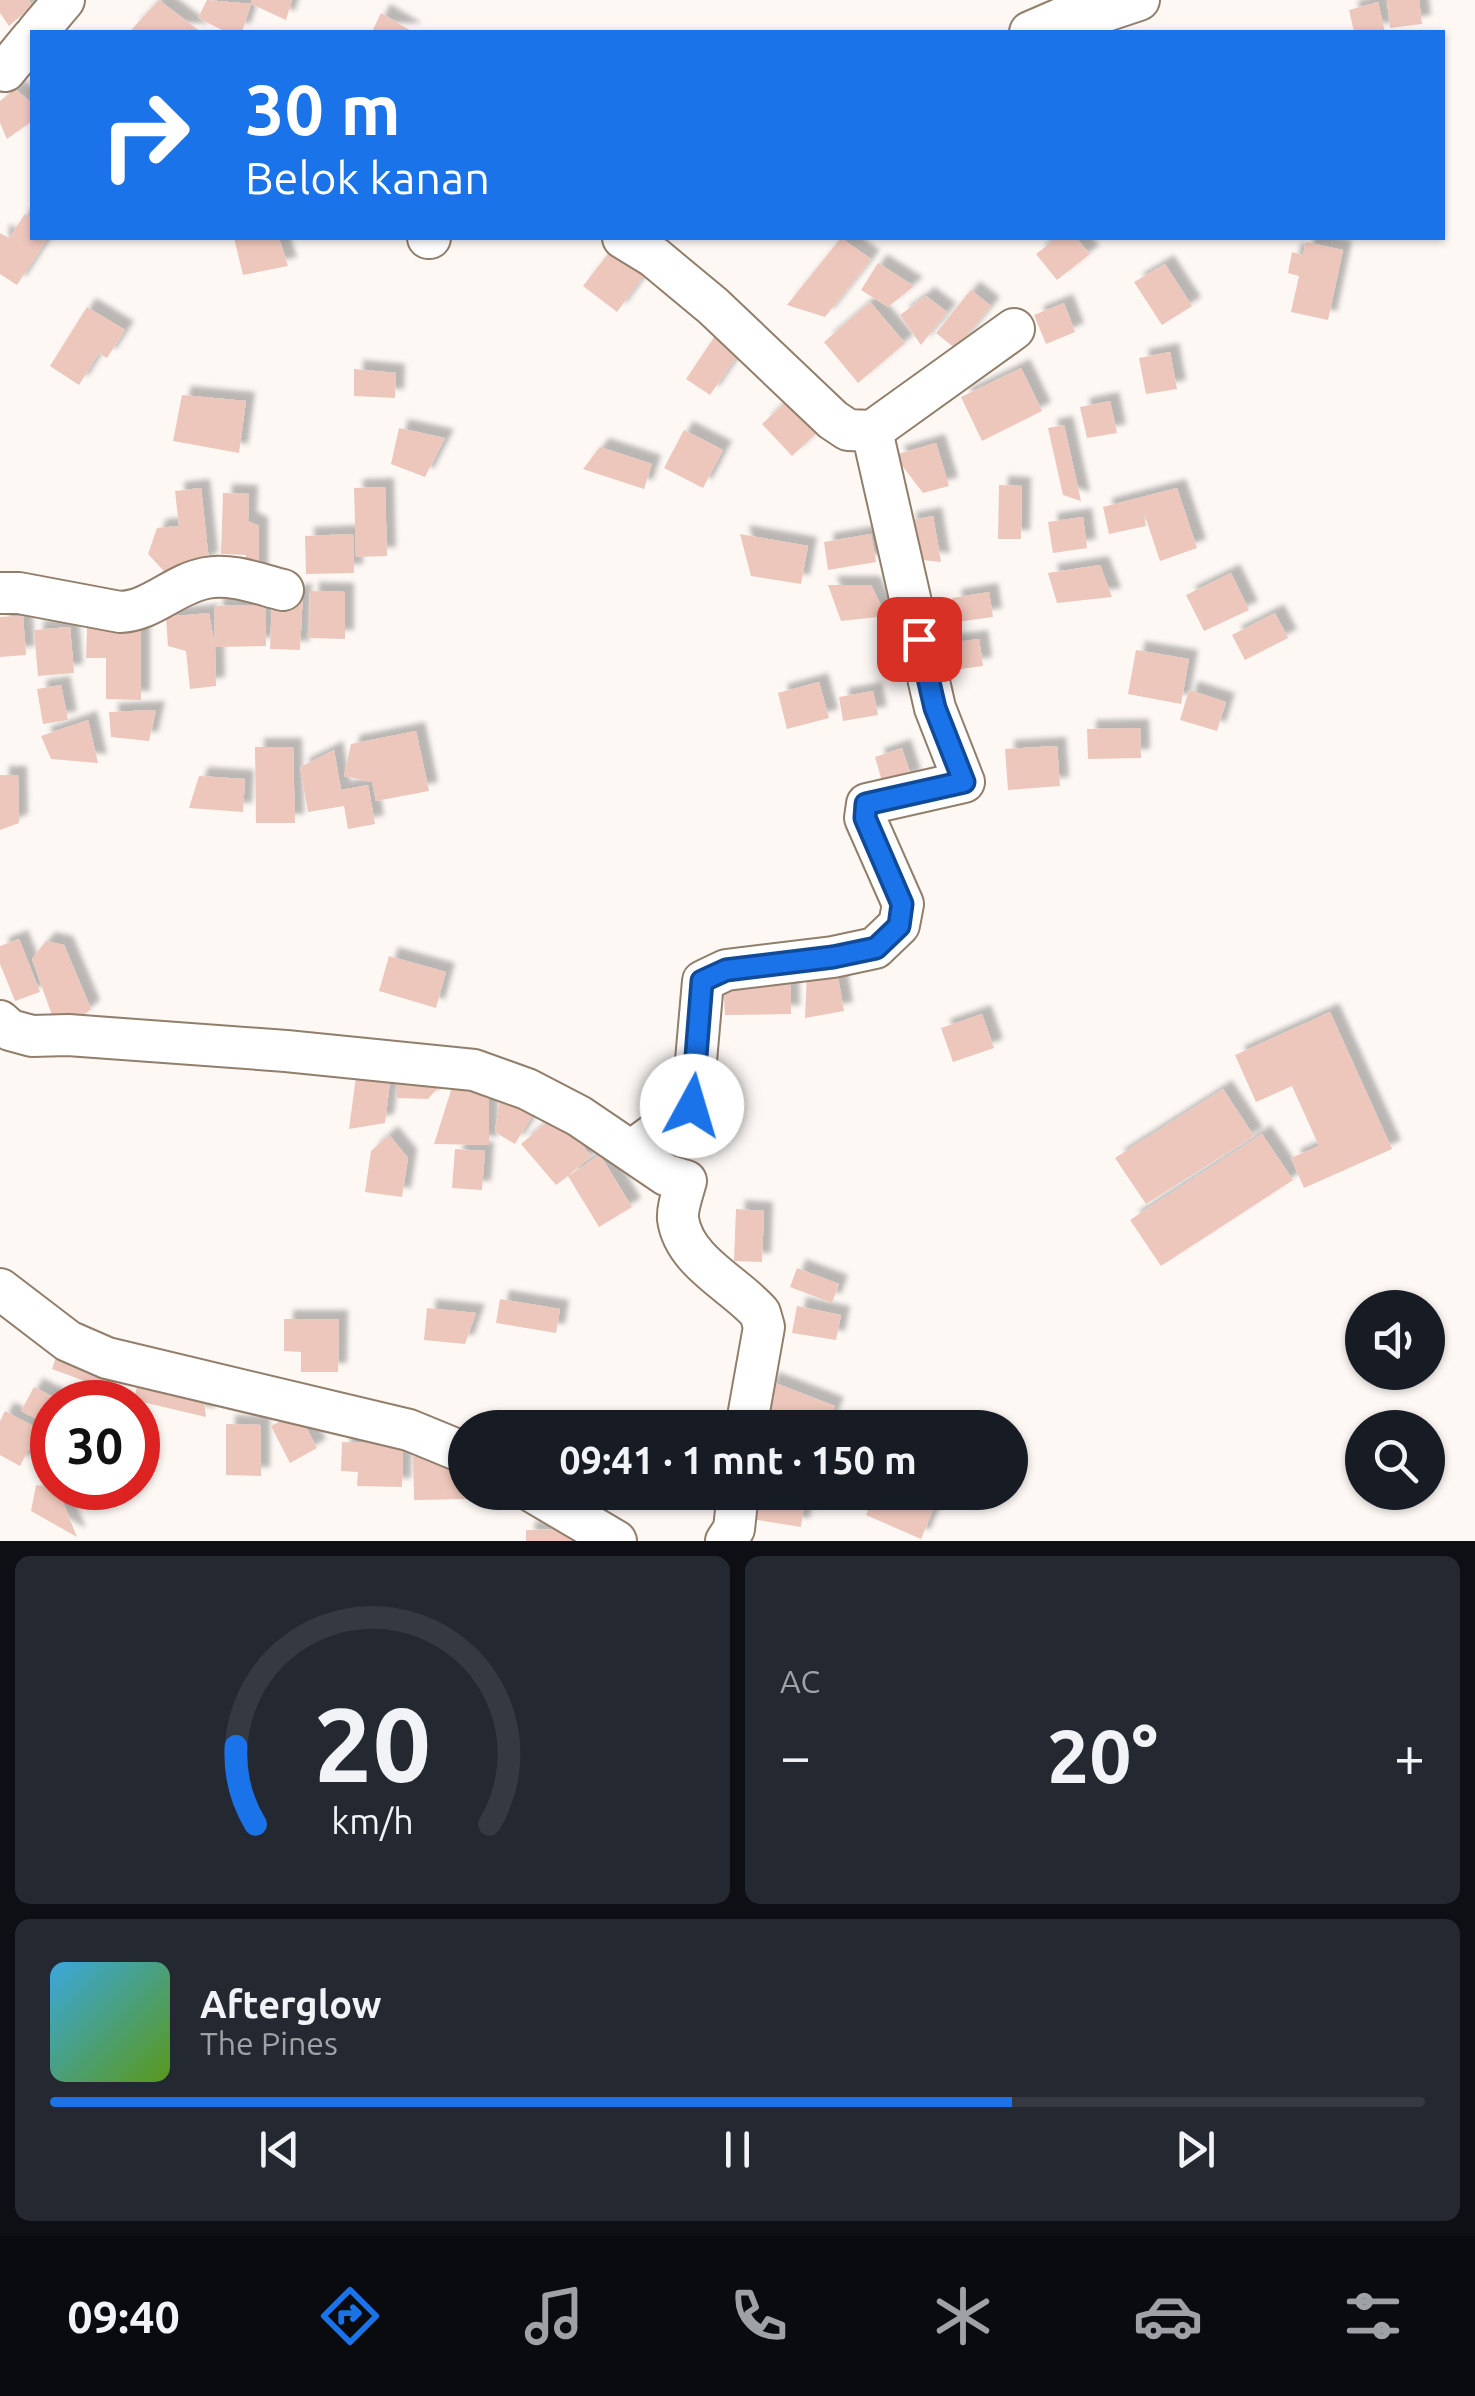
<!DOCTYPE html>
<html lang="id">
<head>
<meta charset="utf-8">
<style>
  body { margin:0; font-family:Ubuntu,sans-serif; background:#242831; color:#f1f3f6; height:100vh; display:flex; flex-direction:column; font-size:38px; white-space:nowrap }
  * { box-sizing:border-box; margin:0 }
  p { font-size:32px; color:#9ea1a6 }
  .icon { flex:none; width:55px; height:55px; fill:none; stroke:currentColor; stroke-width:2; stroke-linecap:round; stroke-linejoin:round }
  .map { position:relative; height:1541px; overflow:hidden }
  .panel { display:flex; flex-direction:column; gap:15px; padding:15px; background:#0d0f14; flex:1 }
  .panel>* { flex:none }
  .top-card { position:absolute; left:30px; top:30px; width:1415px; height:210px; border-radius:0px; box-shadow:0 2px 8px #0004; background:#1a73e8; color:#fff; overflow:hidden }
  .fabs { position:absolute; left:1345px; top:1290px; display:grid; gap:20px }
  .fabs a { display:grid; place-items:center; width:100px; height:100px; border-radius:50%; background:#171b24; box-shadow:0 2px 8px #0004; font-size:50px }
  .speed { position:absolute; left:30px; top:1380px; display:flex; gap:20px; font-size:50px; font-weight:700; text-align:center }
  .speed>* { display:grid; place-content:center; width:130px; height:130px; border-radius:50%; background:#171b24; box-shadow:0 2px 8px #0004; line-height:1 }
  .speed .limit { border:15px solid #d22; background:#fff; color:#111 }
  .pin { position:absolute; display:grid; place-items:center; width:85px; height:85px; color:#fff; margin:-42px; border-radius:20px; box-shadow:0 5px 15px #0006 }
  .me { position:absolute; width:110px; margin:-55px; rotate:6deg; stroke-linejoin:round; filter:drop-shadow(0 0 8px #0008) }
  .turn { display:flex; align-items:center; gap:35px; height:210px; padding:0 50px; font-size:45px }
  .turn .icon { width:130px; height:130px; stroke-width:2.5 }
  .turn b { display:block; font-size:70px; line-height:85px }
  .big { font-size:75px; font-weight:700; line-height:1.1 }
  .panel .widget { flex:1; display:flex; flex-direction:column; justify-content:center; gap:15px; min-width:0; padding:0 35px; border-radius:15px; background:#242831 }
  .panel .dial { align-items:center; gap:0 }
  .dial svg { height:260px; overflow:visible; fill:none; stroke:#363941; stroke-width:7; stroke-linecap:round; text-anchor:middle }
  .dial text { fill:#f1f3f6; stroke:none }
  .song { display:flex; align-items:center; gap:30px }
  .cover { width:120px; height:120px; border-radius:15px; background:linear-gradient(135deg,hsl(200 70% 55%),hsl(90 70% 35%)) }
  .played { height:10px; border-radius:5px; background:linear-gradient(90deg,#1a73e8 70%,#363941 70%) }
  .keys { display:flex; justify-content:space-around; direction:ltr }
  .heat { display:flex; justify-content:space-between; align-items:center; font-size:55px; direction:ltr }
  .panel .tiles { flex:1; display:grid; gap:15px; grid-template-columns:1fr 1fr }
  .widget:last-child { grid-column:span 2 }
  .trip { position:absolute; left:448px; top:1410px; width:580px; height:100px; border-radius:50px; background:#171b24; box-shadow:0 2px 8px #0004; font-weight:700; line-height:100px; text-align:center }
  .dock { display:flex; height:160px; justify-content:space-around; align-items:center; background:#090b0e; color:#9ea1a6 }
  .dock .icon { width:70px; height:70px }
  .dock .current { color:#1a73e8 }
  .dock b { font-size:45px; color:#f1f3f6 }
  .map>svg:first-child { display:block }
  .building { fill:#edc7bc; filter:url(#shadow) }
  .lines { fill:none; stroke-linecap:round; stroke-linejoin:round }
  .street-casing { stroke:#917e6b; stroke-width:44 }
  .street { stroke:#fff; stroke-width:40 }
  .route-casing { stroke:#114b97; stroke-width:25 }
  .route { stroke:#1a73e8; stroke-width:18 }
</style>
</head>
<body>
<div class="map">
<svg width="1475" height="1541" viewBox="0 0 1475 1541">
  <defs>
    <filter id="shadow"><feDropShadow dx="9" dy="-9" stdDeviation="2.5" flood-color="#0004"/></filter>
  </defs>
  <rect width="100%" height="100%" fill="#fdf8f4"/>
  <path class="building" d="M 0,0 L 29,0 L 32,6 L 9,26 L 0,13 Z
    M 159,0 L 201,32 L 134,32 L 131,30 Z
    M 207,0 L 251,4 L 242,32 L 226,32 L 198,18 Z
    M 252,0 L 292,0 L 286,20 L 251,4 Z
    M 1387,0 L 1419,0 L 1422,24 L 1390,28 Z
    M 1378,2 L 1385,32 L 1354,32 L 1349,10 Z
    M 381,13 L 413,32 L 372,32 Z
    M 15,89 L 32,103 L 32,121 L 7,139 L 0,123 L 0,101 Z
    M 25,214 L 32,219 L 32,238 L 48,238 L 17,285 L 0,274 L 0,233 L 9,238 Z
    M 234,238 L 279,238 L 288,266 L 243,275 Z
    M 841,238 L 871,259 L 825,317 L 787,305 Z
    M 1057,238 L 1076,238 L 1090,254 L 1057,280 L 1036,254 Z
    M 1306,242 L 1343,250 L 1328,320 L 1291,312 L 1299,276 L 1288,273 L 1292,252 L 1303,255 Z
    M 611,250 L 644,275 L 617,312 L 583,286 Z
    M 878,263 L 914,286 L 888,307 L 861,290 Z
    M 1165,264 L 1192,306 L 1162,325 L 1134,282 Z
    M 971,290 L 991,306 L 956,349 L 936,333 Z
    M 926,296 L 947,312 L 921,345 L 900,315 Z
    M 870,302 L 905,343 L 858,383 L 824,342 Z
    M 1064,303 L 1075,332 L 1046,344 L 1034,315 Z
    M 87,307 L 125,330 L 107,358 L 99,353 L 79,385 L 50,366 Z
    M 715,336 L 739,353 L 710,395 L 686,379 Z
    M 1170,352 L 1177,389 L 1146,394 L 1139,358 Z
    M 1021,368 L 1042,411 L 982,441 L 961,397 Z
    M 354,369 L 396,373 L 395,398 L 354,396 Z
    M 182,395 L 246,401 L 239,453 L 173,441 Z
    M 791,397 L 821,429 L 792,456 L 762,424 Z
    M 1110,401 L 1117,433 L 1087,438 L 1080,407 Z
    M 1064,425 L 1081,501 L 1063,495 L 1048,428 Z
    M 399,428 L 445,438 L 425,477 L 391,464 Z
    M 684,430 L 723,450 L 703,488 L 664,468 Z
    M 936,443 L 949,486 L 923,493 L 894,455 Z
    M 600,447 L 652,464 L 644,489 L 583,469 Z
    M 999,485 L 1022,486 L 1021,539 L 998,539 Z
    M 385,487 L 387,556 L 356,557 L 354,488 Z
    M 201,488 L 209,561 L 173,581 L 148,554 L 157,528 L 179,526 L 175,491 Z
    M 1177,488 L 1197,548 L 1160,561 L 1143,510 L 1146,526 L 1109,534 L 1103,507 Z
    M 223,493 L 249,494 L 248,521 L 259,526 L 259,578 L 245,573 L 246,555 L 221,554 Z
    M 933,516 L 941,562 L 913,559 L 907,521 Z
    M 1083,517 L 1087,548 L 1053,553 L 1048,522 Z
    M 353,534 L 354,573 L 306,574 L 305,536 Z
    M 740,534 L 808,546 L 801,584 L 751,576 Z
    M 871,534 L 876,562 L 828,570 L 824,542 Z
    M 1100,565 L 1112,597 L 1057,603 L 1048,573 Z
    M 1231,573 L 1249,610 L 1204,631 L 1186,595 Z
    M 828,585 L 871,585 L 886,616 L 841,621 Z
    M 310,591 L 345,592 L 345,639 L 309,638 Z
    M 303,592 L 300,650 L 270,649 L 272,600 Z
    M 989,592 L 993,617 L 956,622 L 952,598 Z
    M 265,605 L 266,646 L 215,647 L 214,606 Z
    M 209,613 L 215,647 L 216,686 L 190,689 L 186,651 L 168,646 L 166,617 Z
    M 1275,613 L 1288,638 L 1245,660 L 1232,635 Z
    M 23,616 L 26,655 L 0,657 L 0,617 Z
    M 70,627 L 74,673 L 38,676 L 34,630 Z
    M 87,628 L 141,629 L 141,700 L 106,699 L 106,658 L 86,658 Z
    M 979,639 L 983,666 L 953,670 L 949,643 Z
    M 1136,650 L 1189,659 L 1181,704 L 1128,694 Z
    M 819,682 L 829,718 L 787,729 L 778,693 Z
    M 61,685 L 68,720 L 43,724 L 37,689 Z
    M 1189,690 L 1226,702 L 1217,731 L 1180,720 Z
    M 873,691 L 878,715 L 843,721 L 839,697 Z
    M 156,710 L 149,741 L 111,737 L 109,712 Z
    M 88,720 L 98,763 L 51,759 L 41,736 Z
    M 1140,728 L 1141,758 L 1088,759 L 1087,729 Z
    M 416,731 L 429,791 L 376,801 L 372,782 L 344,776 L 351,744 Z
    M 1057,746 L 1060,786 L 1008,790 L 1005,749 Z
    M 255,747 L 293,747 L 295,823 L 256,823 Z
    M 902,748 L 912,779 L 884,788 L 875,757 Z
    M 334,750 L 341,790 L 368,785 L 375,824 L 348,829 L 344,806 L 308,812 L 300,767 Z
    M 0,775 L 18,775 L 19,823 L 0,830 Z
    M 199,776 L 245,779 L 243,812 L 189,808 Z
    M 19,939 L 40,992 L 15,1001 L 0,964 L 0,946 Z
    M 46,941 L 64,945 L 91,1009 L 59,1035 L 32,959 Z
    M 389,956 L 446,972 L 436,1008 L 379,991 Z
    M 836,966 L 844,1011 L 805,1018 L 807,971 Z
    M 790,980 L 791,1014 L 725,1015 L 723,982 Z
    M 1330,1012 L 1392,1149 L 1304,1188 L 1291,1158 L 1319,1146 L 1292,1086 L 1256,1102 L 1235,1055 Z
    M 982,1014 L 994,1048 L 953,1062 L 941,1028 Z
    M 357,1069 L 391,1073 L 385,1123 L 349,1129 Z
    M 397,1071 L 449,1075 L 428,1099 L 397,1098 Z
    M 454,1081 L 489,1081 L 489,1145 L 434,1144 Z
    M 1223,1089 L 1254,1136 L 1146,1204 L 1115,1158 Z
    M 501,1090 L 535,1111 L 515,1144 L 495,1132 Z
    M 563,1122 L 591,1156 L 568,1176 L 600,1155 L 632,1207 L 599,1227 L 568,1176 L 556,1185 L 521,1144 L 546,1123 Z
    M 1262,1134 L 1293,1180 L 1161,1266 L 1130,1220 Z
    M 389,1135 L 408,1158 L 402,1197 L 365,1192 L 371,1151 Z
    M 455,1149 L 485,1151 L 482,1190 L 452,1188 Z
    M 736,1209 L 764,1211 L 762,1262 L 734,1261 Z
    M 797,1268 L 839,1284 L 832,1303 L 790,1287 Z
    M 500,1299 L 560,1309 L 556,1333 L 496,1323 Z
    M 797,1306 L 841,1315 L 836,1340 L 792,1333 Z
    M 427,1308 L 476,1313 L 465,1344 L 424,1340 Z
    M 284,1319 L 339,1319 L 338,1372 L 301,1372 L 301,1352 L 284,1351 Z
    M 59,1348 L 111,1367 L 112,1391 L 52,1369 Z
    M 139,1377 L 203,1391 L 206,1417 L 134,1400 Z
    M 770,1381 L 835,1406 L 826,1428 L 809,1428 L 759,1408 Z
    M 34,1387 L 63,1402 L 52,1402 L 52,1427 L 21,1411 Z
    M 5,1411 L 39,1429 L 20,1466 L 0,1455 L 0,1421 Z
    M 298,1412 L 317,1448 L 290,1463 L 271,1426 Z
    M 226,1424 L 261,1425 L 261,1476 L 226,1475 Z
    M 342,1442 L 403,1444 L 402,1487 L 357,1486 L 358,1472 L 341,1471 Z
    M 413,1456 L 459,1461 L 469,1499 L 414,1500 Z
    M 36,1485 L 58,1490 L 77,1537 L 31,1511 Z
    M 750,1492 L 805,1498 L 801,1527 L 745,1518 Z
    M 875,1492 L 894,1492 L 933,1510 L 921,1539 L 866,1515 Z
    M 579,1529 L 580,1541 L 526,1541 L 526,1530 Z"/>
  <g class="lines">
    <defs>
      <path id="street" d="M 37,32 L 64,0
        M 1030,32 L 1060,19 L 1088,17 L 1139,0
        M 5,71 L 32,38
        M 428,238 L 430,238
        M 623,238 L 654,257 L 713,306 L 833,420 L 848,430 L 872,431 L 1014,329
        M 0,593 L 19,593 L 120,612 C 152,611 174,584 206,578 C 231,573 259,584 283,590
        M 0,1021 L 10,1030 L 32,1036 L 68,1035 L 286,1051 L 474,1070 L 527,1089 L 579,1116 L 666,1175 L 686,1181 C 683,1192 677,1208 678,1219 C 684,1262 735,1284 760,1313 L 764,1327 L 746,1428
        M 631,1151 L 692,1106 L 703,981 L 726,970 L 833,957 L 875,948 L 899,925 L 903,904 L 865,818 L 867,804 L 964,782 L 935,708 L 872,431
        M 0,1289 L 68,1341 L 107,1358 L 409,1430 L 465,1453
        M 533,1492 L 616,1541
        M 726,1541 L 734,1529 L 738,1492"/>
    </defs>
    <use href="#street" class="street-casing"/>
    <use href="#street" class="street"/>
  </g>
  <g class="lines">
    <defs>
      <path id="route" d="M 692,1106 L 702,981 L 726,970 L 833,957 L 876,948 L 899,926 L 902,904 L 865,818 L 866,804 L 964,782 L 935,708 L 919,639"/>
    </defs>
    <use href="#route" class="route-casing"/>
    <use href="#route" class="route"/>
  </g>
</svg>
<div class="fabs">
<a><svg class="icon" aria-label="sound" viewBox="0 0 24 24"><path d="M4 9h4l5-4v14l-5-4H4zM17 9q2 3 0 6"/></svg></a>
<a><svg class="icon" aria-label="search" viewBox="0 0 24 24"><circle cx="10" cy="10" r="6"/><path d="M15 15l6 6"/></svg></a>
</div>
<div class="speed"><div class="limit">30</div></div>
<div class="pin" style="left:919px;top:639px;background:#d93025"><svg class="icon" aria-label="arrive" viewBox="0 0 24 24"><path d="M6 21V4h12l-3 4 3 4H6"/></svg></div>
<svg class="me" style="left:692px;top:1106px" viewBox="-20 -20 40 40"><circle r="19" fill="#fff"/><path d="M0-13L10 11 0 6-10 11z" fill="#1a73e8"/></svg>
<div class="trip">09:41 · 1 mnt · 150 m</div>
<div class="top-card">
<div class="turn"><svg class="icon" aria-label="right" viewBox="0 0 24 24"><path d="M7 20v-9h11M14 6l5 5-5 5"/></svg><div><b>30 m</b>Belok kanan</div></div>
</div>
</div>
<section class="panel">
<div class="tiles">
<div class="widget dial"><svg viewBox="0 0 100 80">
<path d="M14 69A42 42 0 1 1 86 69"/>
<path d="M14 69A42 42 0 0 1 8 45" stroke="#1a73e8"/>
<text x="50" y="56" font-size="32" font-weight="700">20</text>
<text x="50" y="72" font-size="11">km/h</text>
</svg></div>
<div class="widget"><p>AC</p>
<div class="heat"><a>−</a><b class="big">20°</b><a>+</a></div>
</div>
<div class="widget">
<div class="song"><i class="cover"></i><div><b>Afterglow</b><p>The Pines</p></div></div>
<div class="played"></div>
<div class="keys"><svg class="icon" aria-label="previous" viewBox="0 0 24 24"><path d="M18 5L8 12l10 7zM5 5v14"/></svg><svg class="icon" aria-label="pause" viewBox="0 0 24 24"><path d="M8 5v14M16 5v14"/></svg><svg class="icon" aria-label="next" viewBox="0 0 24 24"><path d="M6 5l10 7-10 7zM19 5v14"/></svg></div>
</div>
</div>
</section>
<nav class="dock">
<b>09:40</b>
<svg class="icon current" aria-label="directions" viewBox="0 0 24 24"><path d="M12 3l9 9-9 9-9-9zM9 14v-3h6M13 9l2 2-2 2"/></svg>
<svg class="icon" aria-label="music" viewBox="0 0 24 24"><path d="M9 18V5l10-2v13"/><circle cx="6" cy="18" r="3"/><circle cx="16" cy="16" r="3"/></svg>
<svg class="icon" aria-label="phone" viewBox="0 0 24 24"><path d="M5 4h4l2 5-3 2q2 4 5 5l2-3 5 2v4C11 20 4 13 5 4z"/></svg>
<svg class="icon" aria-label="climate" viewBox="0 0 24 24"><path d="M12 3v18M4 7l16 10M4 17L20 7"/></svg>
<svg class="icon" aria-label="car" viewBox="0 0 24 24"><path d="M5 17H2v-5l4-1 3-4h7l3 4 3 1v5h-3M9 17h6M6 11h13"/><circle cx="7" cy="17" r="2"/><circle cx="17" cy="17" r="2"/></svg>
<svg class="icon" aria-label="filters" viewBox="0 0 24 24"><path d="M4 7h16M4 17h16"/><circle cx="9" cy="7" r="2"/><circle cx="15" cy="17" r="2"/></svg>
</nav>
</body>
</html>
